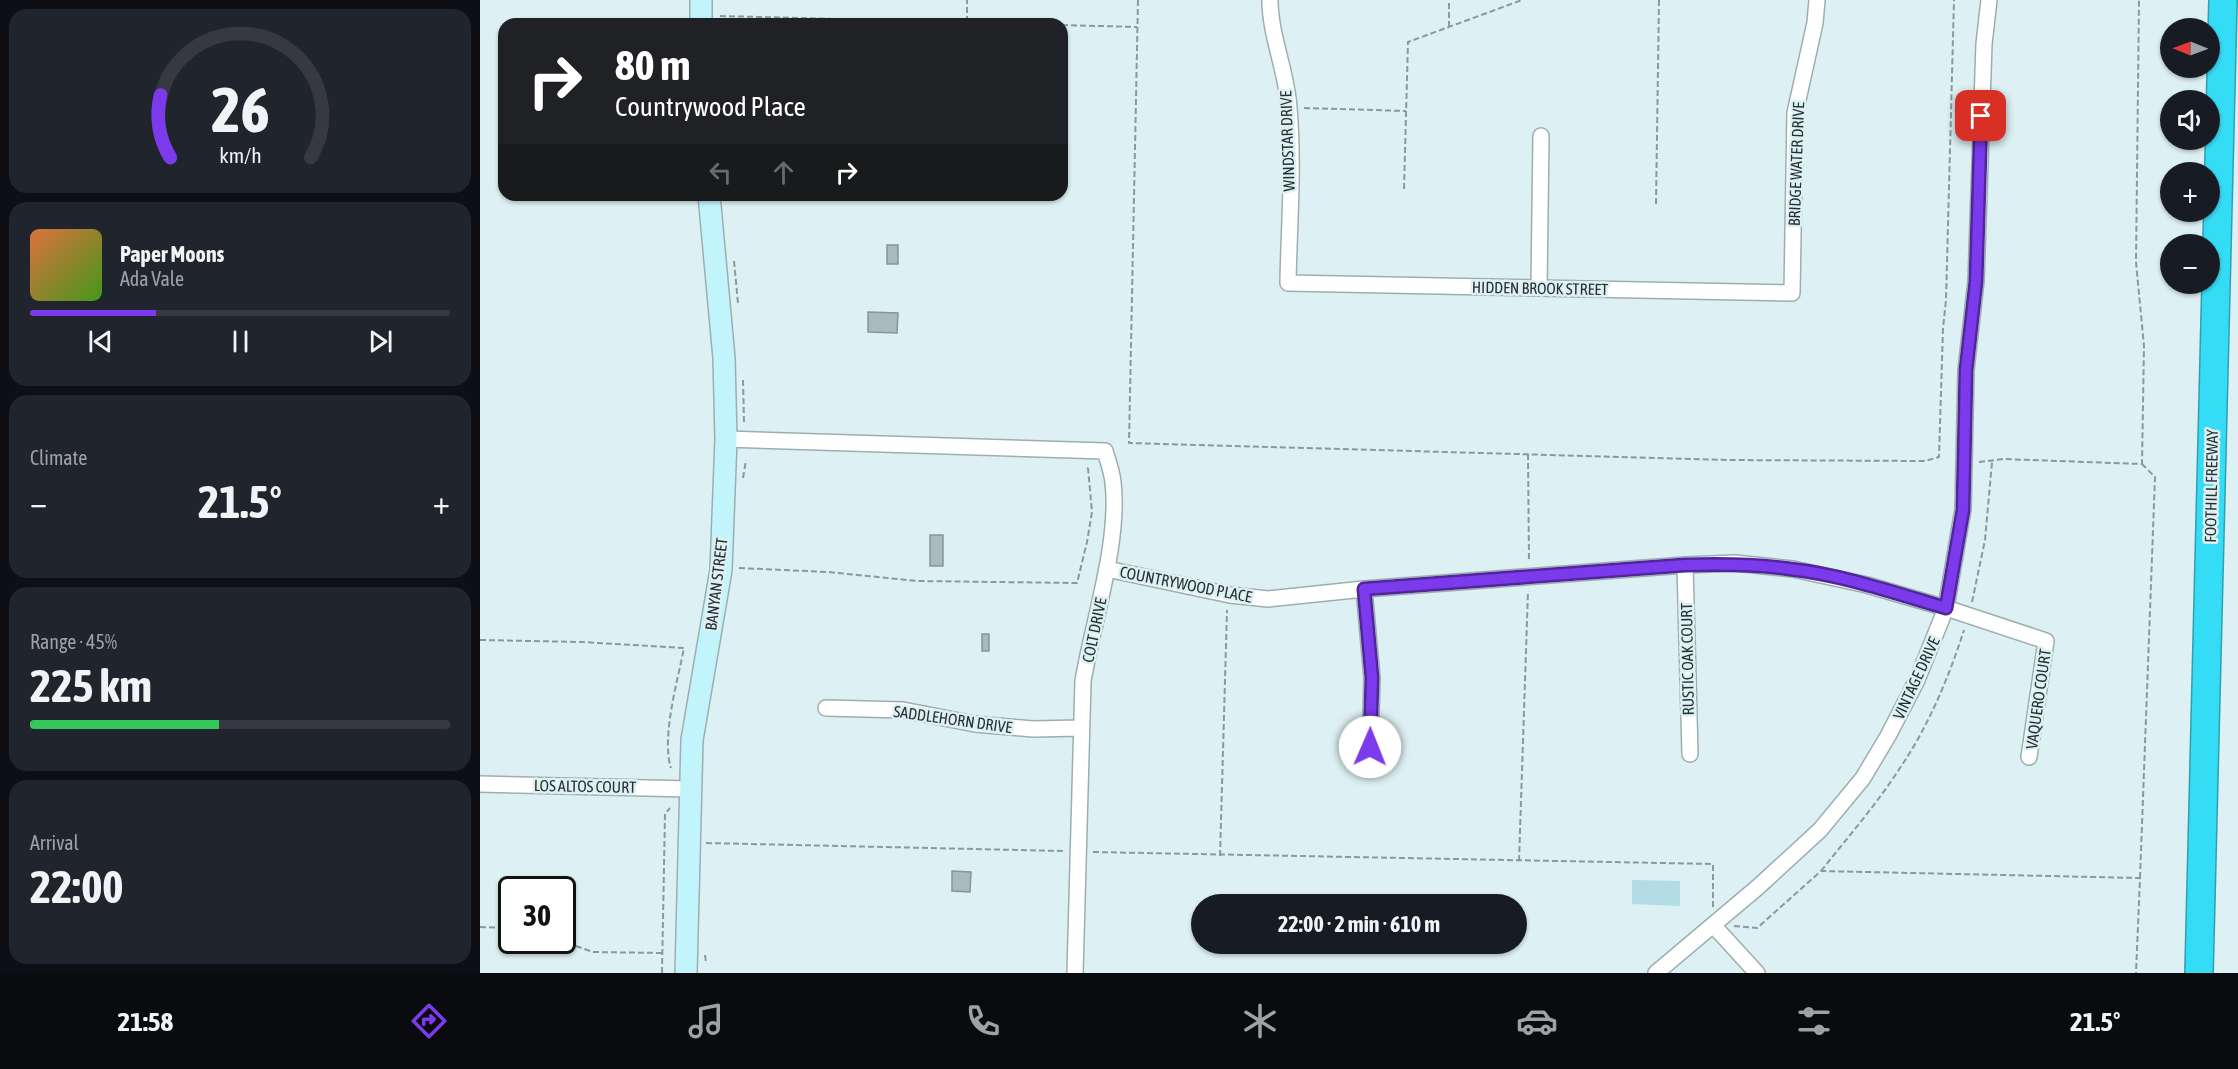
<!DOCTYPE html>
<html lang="en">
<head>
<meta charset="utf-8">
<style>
  body { margin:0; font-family:"Asap Condensed",sans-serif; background:#20242c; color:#f1f3f6; height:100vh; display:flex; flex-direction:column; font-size:22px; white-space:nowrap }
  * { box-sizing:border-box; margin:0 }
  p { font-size:20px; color:#9ea1a6 }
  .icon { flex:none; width:33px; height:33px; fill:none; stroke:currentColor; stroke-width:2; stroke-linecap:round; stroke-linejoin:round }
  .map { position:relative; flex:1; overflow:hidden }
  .details { display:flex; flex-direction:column; gap:9px; padding:9px; background:#0d0f14; width:480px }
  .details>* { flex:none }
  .guide { position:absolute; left:18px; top:18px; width:570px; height:183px; border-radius:18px; box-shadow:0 2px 4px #0004; background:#202124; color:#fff; overflow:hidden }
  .needle { width:39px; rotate:271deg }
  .controls { position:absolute; left:1680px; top:18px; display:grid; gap:12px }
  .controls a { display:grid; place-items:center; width:60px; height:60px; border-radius:50%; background:#171b24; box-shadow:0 2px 4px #0004; font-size:30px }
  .speed { position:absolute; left:18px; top:876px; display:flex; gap:12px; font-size:30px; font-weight:700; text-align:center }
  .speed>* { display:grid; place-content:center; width:78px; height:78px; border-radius:50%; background:#171b24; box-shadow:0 2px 4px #0004; line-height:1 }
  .speed .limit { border:3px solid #111; border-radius:9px; background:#fff; color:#111 }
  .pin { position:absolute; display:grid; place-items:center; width:51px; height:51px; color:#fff; margin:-26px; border-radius:12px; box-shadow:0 3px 9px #0006 }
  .me { position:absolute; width:66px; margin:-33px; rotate:1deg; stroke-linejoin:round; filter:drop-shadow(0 0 4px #0008) }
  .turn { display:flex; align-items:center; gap:21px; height:126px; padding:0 18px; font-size:27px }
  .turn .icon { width:78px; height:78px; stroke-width:2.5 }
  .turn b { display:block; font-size:42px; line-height:51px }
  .lanes { display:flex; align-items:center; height:57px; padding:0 18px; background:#0003; justify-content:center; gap:30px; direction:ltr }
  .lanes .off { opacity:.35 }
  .big { font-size:45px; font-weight:700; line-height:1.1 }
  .details .card { flex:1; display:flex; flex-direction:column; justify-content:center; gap:9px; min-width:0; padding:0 21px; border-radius:18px; background:#20242c }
  .details .dial { align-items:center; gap:0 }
  .dial svg { height:156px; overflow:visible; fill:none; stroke:#363941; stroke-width:7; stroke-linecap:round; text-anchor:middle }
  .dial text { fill:#f1f3f6; stroke:none }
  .song { display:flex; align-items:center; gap:18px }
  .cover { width:72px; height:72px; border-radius:9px; background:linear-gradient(135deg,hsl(20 70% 55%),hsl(100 70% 35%)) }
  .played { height:6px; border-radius:3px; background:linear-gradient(90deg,#7c3aed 30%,#363941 30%) }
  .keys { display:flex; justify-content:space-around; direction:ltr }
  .heat { display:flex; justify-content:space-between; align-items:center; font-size:33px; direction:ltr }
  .charge { height:9px; border-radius:4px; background:linear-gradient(90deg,#34c759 45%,#363941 0) }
  .trip { position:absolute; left:711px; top:894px; width:336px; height:60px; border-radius:30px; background:#171b24; box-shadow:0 2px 4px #0004; font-weight:700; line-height:60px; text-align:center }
  .dock { display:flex; height:96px; justify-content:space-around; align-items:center; background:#090b0e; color:#9ea1a6 }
  .dock .icon { width:42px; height:42px }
  .dock .on { color:#7c3aed }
  .dock b { font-size:27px; color:#f1f3f6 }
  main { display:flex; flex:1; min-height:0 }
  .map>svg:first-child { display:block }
  .green { fill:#b3dce4 }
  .building { fill:#a8babd; stroke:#859699; stroke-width:1.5 }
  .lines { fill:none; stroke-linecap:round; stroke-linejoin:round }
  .street-casing { stroke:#9daeb2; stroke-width:18 }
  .secondary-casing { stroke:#9daeb2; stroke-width:24 }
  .highway-casing { stroke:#30a0b0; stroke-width:30 }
  .path { stroke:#8b999b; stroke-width:2; stroke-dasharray:6 3; stroke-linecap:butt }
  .street { stroke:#fff; stroke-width:15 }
  .secondary { stroke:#c2f4fc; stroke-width:21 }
  .highway { stroke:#34dcf5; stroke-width:27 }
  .route-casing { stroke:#51269a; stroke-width:15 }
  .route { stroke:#7c3aed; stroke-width:10 }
  .labels { text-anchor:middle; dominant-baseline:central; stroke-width:5; stroke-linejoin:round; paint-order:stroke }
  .street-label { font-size:16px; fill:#293031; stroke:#ddf0f3 }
</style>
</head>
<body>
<main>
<section class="details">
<div class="card dial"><svg viewBox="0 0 100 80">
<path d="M14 69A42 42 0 1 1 86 69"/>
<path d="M14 69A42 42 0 0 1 9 37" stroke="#7c3aed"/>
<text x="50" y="56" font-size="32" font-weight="700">26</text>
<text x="50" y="72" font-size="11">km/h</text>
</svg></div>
<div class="card">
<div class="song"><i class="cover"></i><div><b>Paper Moons</b><p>Ada Vale</p></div></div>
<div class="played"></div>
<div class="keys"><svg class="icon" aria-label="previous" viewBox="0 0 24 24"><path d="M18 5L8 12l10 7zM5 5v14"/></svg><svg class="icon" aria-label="pause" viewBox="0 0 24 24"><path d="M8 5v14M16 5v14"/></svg><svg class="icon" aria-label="next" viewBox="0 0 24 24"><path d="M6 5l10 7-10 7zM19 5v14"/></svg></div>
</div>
<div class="card"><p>Climate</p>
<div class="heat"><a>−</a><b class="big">21.5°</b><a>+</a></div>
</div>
<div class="card"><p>Range · 45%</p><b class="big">225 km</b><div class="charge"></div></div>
<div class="card"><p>Arrival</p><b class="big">22:00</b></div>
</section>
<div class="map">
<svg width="1758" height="973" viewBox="0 0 1758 973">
  <rect width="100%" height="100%" fill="#ddf0f3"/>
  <path class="green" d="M 1152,880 L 1200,881 L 1200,906 L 1152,904 Z"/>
  <path class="building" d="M 407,245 L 418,245 L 418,264 L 407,264 Z
    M 388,312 L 418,313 L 417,333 L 388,332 Z
    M 450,535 L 463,535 L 463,566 L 450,566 Z
    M 502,634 L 509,634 L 509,651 L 502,651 Z
    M 472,871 L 491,872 L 490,892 L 472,891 Z"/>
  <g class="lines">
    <defs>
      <path id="street" d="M 790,0 C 790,36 807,72 809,108 C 814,166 809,225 808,283 L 1312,293 L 1315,113 L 1335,23 L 1337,0
        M 1059,288 L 1061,136
        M 246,439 L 625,451 C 628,461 632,472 633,482 C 640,542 613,621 603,681 L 595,973
        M 1205,565 L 1210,754
        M 627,569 L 750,595 L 788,599 L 884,589 L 1205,565 L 1255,563 L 1313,569 L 1387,585 L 1466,608 L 1566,641 L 1549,757
        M 884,589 L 892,678 L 890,747
        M 346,708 L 423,710 L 495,724 L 553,729 L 601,728
        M 0,784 L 210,789
        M 1233,925 L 1277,973
        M 1176,973 L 1278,887 L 1340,830 L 1383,778 L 1408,736 L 1437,680 L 1466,608 L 1483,509 L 1486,370 L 1496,281 L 1504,44 L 1509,0"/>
      <path id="secondary" d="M 221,24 L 221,0
        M 206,973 L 212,740 L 241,570 L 246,439 L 244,358 L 229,195"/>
      <path id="highway" d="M 1719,973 L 1743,0"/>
    </defs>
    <use href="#street" class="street-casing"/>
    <use href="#secondary" class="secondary-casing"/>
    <use href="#highway" class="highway-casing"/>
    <path class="path" d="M 658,0 L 649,443 L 1247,460 L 1445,461 L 1459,457 L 1463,328 L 1466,300 L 1474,0
      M 240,16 L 555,24
      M 487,22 L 487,0
      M 582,25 L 657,27
      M 969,27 L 969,0
      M 824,108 L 926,111
      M 924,189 L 928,42 L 1042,0
      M 1176,204 L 1179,0
      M 254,261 L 258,303
      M 263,380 L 264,422
      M 1048,454 L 1049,561
      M 1499,462 L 1523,459 L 1662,464 L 1664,346 L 1656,262 L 1659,0
      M 263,478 L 266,460
      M 259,568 L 348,572 L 437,581 L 597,583 L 607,542 L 612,512 L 608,468 L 611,466
      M 1492,602 L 1505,540 L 1512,462
      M 0,640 L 102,642 L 204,648 C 198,679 181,738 191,768
      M 226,843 L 583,851
      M 613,852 L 1233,864 L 1233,908
      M 740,856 L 747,610
      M 1039,861 L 1048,591
      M 1341,871 C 1368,837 1396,805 1420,768 C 1448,727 1469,677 1484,630
      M 1660,878 L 1675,477 L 1662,464
      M 1254,926 L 1277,928 L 1341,871 L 1660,878 L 1656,973
      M 0,927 L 32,928
      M 79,940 L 113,952 L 182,953
      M 225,955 L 226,963
      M 182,973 L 185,814 L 190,808"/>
    <use href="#street" class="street"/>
    <use href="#secondary" class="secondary"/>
    <use href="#highway" class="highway"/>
  </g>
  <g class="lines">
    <defs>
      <path id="route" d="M 890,747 L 892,678 L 884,589 L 1205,565 C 1241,564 1275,564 1310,569 C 1363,575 1415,593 1466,608 L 1483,510 L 1486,370 L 1496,281 L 1501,116"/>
    </defs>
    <use href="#route" class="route-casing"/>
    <use href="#route" class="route"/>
  </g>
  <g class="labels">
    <g class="street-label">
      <text transform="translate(807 141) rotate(-92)">WINDSTAR DRIVE</text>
      <text transform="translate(1316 164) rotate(-88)">BRIDGE WATER DRIVE</text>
      <text transform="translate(1060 288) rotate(1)">HIDDEN BROOK STREET</text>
      <text transform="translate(1731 486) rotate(-89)">FOOTHILL FREEWAY</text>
      <text transform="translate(236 584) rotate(-83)">BANYAN STREET</text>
      <text transform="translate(706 584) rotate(11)">COUNTRYWOOD PLACE</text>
      <text transform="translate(614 630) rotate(-78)">COLT DRIVE</text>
      <text transform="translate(1207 659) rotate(-91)">RUSTIC OAK COURT</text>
      <text transform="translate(1436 678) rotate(-65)">VINTAGE DRIVE</text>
      <text transform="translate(1558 699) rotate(-82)">VAQUERO COURT</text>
      <text transform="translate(473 719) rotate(8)">SADDLEHORN DRIVE</text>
      <text transform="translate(105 786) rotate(1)">LOS ALTOS COURT</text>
    </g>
  </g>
</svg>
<div class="controls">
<a><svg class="needle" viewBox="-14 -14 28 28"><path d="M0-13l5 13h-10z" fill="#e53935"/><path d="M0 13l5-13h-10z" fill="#9ea1a6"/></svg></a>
<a><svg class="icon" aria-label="sound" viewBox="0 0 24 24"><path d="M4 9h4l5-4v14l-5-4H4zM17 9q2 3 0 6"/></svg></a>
<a>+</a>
<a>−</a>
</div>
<div class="speed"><div class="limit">30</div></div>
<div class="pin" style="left:1501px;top:116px;background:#d93025"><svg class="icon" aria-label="arrive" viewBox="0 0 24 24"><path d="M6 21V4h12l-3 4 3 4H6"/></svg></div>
<svg class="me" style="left:890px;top:747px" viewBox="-20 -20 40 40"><circle r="19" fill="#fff"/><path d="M0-13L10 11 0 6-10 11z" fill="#7c3aed"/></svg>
<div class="trip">22:00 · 2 min · 610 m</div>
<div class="guide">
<div class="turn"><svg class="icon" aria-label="right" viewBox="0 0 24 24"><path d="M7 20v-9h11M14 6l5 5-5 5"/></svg><div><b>80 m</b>Countrywood Place</div></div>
<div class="lanes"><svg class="icon off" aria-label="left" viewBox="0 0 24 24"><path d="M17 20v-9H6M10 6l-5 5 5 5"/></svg><svg class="icon off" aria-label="ahead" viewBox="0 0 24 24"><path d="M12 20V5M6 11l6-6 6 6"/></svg><svg class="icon" aria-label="right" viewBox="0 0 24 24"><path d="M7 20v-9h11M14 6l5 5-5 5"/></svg></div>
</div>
</div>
</main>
<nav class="dock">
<b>21:58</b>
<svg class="icon on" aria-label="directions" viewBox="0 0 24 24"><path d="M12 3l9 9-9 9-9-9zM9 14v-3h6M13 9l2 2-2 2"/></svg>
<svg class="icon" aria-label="music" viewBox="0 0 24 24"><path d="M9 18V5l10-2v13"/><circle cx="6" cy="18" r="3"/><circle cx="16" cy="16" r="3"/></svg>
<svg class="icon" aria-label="phone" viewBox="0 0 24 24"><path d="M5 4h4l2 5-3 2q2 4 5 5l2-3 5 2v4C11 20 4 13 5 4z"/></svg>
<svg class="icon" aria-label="climate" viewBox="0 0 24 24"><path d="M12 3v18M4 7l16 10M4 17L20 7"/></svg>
<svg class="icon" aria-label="car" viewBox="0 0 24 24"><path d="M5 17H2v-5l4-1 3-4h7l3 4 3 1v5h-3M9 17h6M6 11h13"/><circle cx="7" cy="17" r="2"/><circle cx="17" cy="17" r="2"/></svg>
<svg class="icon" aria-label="filters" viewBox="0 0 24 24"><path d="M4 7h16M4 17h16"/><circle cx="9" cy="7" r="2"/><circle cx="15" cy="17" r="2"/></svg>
<b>21.5°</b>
</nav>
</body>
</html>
